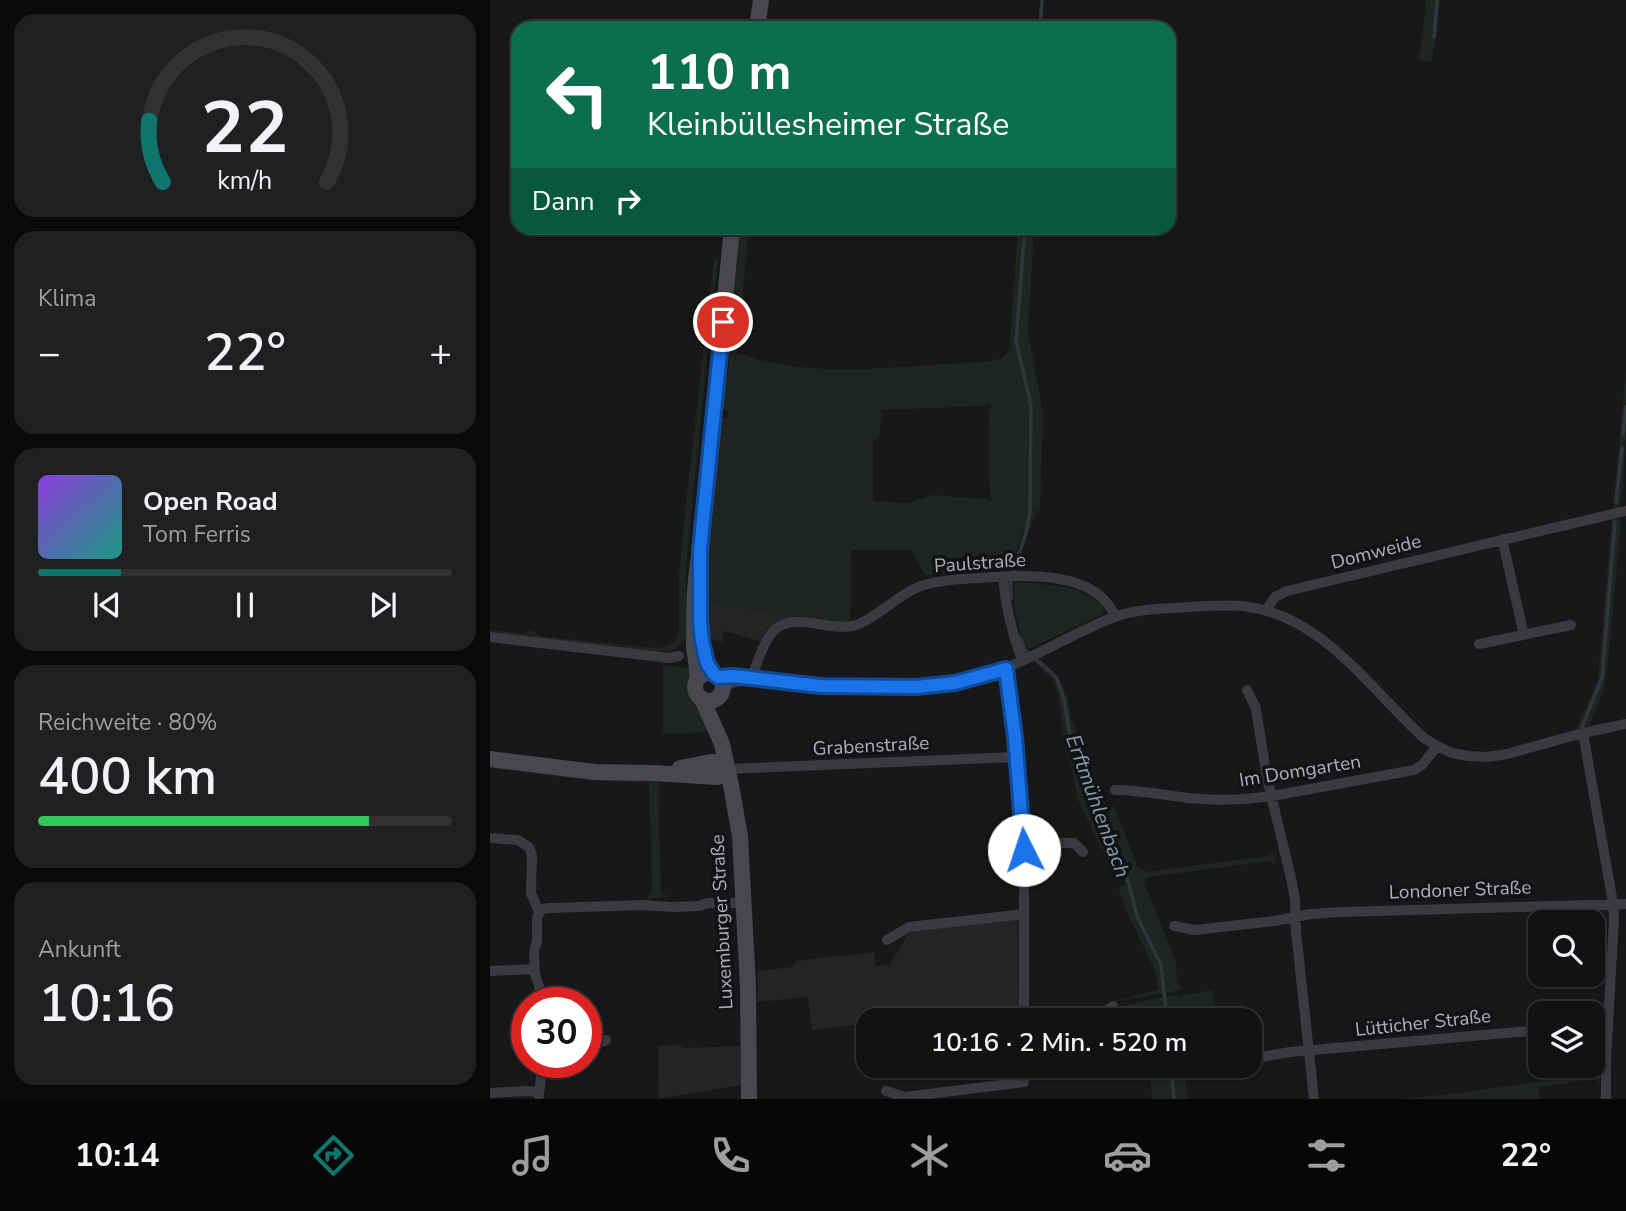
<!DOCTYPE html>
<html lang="de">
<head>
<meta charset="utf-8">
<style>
  body { margin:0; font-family:"Nunito Sans",sans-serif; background:#1f2022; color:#f1f3f6; height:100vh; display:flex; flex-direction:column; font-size:26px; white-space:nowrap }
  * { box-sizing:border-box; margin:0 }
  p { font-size:23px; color:#9c9ea0 }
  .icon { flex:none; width:38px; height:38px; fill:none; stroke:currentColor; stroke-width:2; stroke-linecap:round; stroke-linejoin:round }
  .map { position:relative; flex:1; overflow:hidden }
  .details { display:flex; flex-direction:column; gap:14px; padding:14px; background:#0a0a0b; width:490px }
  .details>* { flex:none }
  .top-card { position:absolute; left:21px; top:21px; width:665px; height:214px; border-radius:21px; box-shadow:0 2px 5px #0004,0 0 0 2px #313234; background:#0b6e4f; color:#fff; overflow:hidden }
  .tools { position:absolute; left:1038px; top:910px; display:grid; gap:14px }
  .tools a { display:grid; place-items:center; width:77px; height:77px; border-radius:14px; background:#121214; box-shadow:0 2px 5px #0004,0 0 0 2px #313234; font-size:35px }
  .speed { position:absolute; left:21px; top:987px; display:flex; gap:14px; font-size:35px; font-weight:700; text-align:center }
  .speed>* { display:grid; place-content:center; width:91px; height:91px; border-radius:50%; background:#121214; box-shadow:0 2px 5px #0004,0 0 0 2px #313234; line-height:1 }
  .speed .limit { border:10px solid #d22; background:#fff; color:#111 }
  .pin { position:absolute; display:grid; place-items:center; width:60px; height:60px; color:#fff; margin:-30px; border:4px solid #fff; border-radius:50%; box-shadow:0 2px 7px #0007 }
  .me { position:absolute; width:77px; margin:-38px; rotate:356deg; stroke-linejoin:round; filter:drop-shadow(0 0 5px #0008) }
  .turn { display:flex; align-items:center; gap:24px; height:147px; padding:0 21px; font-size:32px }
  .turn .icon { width:91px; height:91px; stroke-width:2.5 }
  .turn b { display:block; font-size:49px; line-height:60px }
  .then { display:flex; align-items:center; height:66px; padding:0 21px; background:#0003; gap:14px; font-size:26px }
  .big { font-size:52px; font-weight:600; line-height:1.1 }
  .details .tile { flex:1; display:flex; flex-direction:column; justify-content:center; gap:10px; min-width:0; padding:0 24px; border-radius:21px; background:#1f2022 }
  .details .dial { align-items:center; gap:0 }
  .dial svg { height:182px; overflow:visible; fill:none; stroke:#313234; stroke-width:7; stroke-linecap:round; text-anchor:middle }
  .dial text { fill:#f1f3f6; stroke:none }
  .song { display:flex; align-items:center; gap:21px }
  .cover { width:84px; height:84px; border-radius:10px; background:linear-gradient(135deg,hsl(270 70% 55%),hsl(170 70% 35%)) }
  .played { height:7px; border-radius:4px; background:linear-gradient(90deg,#0f766e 20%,#313234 20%) }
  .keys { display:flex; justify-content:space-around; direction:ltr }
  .heat { display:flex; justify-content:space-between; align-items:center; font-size:38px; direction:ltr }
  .charge { height:10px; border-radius:5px; background:linear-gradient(90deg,#34c759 80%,#313234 0) }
  .trip { position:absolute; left:366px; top:1008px; width:406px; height:70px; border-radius:21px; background:#121214; box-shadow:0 2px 5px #0004,0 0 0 2px #313234; font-weight:600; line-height:70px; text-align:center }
  .tabs { display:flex; height:112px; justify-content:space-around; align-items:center; background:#070708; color:#9c9ea0 }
  .tabs .icon { width:49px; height:49px }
  .tabs .selected { color:#0f766e }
  .tabs b { font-size:32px; color:#f1f3f6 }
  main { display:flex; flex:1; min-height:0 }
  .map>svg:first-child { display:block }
  .built { fill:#252427 }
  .green { fill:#1f2520; fill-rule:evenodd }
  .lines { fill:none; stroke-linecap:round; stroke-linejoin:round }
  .stream { stroke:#2f373d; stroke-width:3.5 }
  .street { stroke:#3a3a3f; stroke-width:10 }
  .secondary { stroke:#48494f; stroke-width:16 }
  .route-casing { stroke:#114b97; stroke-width:18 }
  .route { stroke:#1a73e8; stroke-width:12 }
  .labels { text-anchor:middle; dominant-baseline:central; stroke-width:7; stroke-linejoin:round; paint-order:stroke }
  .street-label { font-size:19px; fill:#acb0b9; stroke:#131315 }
  .water-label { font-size:21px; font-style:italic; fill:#869cb1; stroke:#131315 }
</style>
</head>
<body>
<main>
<section class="details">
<div class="tile dial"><svg viewBox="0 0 100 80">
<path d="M14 69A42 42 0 1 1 86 69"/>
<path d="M14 69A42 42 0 0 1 8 42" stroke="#0f766e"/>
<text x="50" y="56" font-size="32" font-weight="700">22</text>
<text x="50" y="72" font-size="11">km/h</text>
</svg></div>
<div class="tile"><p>Klima</p>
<div class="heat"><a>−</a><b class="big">22°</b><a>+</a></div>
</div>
<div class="tile">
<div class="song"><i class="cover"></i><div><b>Open Road</b><p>Tom Ferris</p></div></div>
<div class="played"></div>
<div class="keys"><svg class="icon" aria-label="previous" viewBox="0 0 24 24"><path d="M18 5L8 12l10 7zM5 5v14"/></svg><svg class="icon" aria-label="pause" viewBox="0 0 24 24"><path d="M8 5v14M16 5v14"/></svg><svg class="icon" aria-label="next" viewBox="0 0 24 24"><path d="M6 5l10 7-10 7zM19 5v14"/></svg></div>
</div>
<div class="tile"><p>Reichweite · 80%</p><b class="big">400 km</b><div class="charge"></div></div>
<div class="tile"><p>Ankunft</p><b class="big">10:16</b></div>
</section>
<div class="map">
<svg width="1136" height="1099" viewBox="0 0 1136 1099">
  <rect width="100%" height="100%" fill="#18181a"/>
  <path class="built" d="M 216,602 L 318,618 L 294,619 L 284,623 L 277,629 L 270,641 L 234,631 L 232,642 L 217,638 Z
    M 524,918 L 528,922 L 529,1006 L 404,1020 L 378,1020 L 378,1023 L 322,1030 L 318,997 L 266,1002 L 268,990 L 268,971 L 302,967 L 305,961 L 384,952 L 386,966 L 399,965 L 420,931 Z
    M 193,1045 L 193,1048 L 250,1046 L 251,1085 L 169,1099 L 168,1046 Z"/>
  <path class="green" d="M 936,0 L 950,0 L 947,36 L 941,63 L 927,58 L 930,52 Z
    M 247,228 L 259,228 L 247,353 C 314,376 374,369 443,365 C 466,363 491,364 513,358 L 521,347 L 520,340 L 528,228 L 544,228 L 538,332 L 553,412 L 550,511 L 546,511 L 539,532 L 533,531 L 521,569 L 469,572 L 450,575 L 435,575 L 421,550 L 361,550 L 360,622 L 351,623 L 216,602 L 217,560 L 230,425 L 232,420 L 238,417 L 239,411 L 236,411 L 232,407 L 235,378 L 238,375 C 240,362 238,351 240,338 L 236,338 ZM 498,403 L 502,407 L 499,410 L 500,496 L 503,499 L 499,502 L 496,499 L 442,495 L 417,503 L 383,501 L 383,441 L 388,439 C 392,432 389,422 392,415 L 389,410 L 495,406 Z
    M 224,257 L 228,258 L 228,267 L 223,298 L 198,548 L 196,574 L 197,639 L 182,651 L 167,652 L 0,632 L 0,630 L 36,634 L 39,630 L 46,632 L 48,636 L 167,648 L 180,645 L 185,641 L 189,632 L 189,576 L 193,529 Z
    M 1136,370 C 1136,394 1136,492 1129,507 L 1123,509 Z
    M 1122,517 L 1129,519 L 1131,524 L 1117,672 L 1114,689 L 1101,722 L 1098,727 L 1086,730 L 1108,679 Z
    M 524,582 L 543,583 L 574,587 L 588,591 L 613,605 L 613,614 L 539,649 C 527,631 522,604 524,582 Z
    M 549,658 L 569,678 L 579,700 L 581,717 L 590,741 L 617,808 L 624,806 L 648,868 L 655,872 L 779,856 L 783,851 L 786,865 L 780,861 L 658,877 L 654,882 L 686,962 L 687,983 L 692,988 L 682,992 L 614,1003 L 668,990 L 665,971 L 636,910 L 628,887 L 635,884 L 631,873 L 624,875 L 588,800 L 572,725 L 569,698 L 563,680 L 543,661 Z
    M 173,665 L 201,669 L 197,683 L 198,694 L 211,711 L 218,732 L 173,734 Z
    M 0,765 L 159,780 L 160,781 L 166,781 L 168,779 L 171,891 L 178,897 L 156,899 L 162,891 L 159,782 C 106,783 53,774 0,768 Z
    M 723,990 L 726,1020 L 658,1020 L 659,1005 L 617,1017 L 604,1019 L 624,1013 L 627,1007 L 682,995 L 683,996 L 689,995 L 690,999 L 693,995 Z
    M 660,1066 L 730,1066 L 730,1069 L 695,1075 L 697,1099 L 662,1099 Z
    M 1110,1068 L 1109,1083 L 1105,1079 L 1049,1087 L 1049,1099 L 910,1099 L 969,1093 L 1104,1074 Z"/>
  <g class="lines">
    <path class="stream" d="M 550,28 L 552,0
      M 944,37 L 947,0
      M 1133,434 L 1136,407
      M 1126,502 L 1132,448
      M 521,599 L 521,582 L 524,569 L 536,533 L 540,512 L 541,405 L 526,341 L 535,228
      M 530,637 L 536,651 L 562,673 L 567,679 L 574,699 L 579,730 L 592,770 L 601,787 L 606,810 L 619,830 L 625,852 L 636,873 L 647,916 L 671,965 L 677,1020
      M 1092,727 L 1112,678 L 1125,522
      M 681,1066 L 684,1099"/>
    <path class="street" d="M 1012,539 L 1034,635
      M 513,576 C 515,605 522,633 532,660
      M 776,610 L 785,597 L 797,591 L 1135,511
      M 0,637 L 179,658 L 189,656
      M 989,644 L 1081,625
      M 516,669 L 525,737 L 534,843 L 534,1020
      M 228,677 C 252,673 282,682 307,685 C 332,687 356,686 381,687 C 409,687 438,688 466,683 C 522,673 569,639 622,618 C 646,608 675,609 700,607 C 719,606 740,604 759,607 C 833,617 881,690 934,738 L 947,746 L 962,753 L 978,756 L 997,757 L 1017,754 L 1093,733 L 1136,724
      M 261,679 C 267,665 275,634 288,627 C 309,614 339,631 362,626 C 384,621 408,594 431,586 C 450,580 470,579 490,578 C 532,575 605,569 625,616
      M 232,689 L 242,683 L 255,680
      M 757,690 L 766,709 L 777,778 L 801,878 L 805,900 L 806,932 L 824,1099
      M 1093,733 L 1123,903 L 1124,919 L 1116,1059 L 1116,1099
      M 238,769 L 526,757
      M 625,790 C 650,790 673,795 698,798 C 726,801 754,800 782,796 L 924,770 L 932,765 L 947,746
      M 0,838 L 28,840 L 39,847 L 42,855 L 41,893 L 49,912
      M 534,843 L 584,843 L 593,852
      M 684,926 L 705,930 L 784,921 L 821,914 L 852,912 L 1136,904
      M 397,940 L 419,927 L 534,914
      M 0,971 L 45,969
      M 49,1003 L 49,986 L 45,974 L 44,951 L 47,941 L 47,917 L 52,909 L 61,908 L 153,905 L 183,907 L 209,906 L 218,903 L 254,903
      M 535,1017 C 558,1017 606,1020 623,1006
      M 96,1049 L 116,1040
      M 760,1059 L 800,1052 L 1050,1030
      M 741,1069 L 747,1066
      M 396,1091 L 415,1097 L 534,1082 L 534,1066
      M 0,1093 L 35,1091 L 49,1092
      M 49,1096 L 51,1076 L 50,1062"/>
    <path class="secondary" d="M 267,28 L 271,0
      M 213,647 L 217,664 L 224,674
      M205 687a14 14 0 1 1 28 0a14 14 0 1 1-28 0Z
      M 207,680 C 208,668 205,658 204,646 C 204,614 204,582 210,550 L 242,228
      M 212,699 L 232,744 L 242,790 L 250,837 L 258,986 L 259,1099
      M 0,759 L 105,772 L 163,773 L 227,777 L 232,775 L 238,769
      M 190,768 L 221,762 L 228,762 L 238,769"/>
  </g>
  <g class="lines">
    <defs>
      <path id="route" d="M 233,322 L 210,550 L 210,621 L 212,641 L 217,663 L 224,674 L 228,677 L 243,676 L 330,686 L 426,687 L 465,683 L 516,669 L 525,737 L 534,850"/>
    </defs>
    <use href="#route" class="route-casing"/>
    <use href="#route" class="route"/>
  </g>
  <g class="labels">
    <g class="street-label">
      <text transform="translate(886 552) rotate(-14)">Domweide</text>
      <text transform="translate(490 563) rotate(-4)">Paulstraße</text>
      <text transform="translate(381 746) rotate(-3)">Grabenstraße</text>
      <text transform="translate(810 771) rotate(-9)">Im Domgarten</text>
      <text transform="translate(970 890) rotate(-2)">Londoner Straße</text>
      <text transform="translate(232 922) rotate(-93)">Luxemburger Straße</text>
      <text transform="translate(933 1023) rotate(-6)">Lütticher Straße</text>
    </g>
    <g class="water-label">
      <text transform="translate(608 806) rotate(70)">Erftmühlenbach</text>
    </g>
  </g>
</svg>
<div class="tools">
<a><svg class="icon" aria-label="search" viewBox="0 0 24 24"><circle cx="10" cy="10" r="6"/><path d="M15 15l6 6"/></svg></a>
<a><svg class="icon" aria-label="layers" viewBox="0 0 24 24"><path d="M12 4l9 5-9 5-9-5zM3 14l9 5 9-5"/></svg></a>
</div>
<div class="speed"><div class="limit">30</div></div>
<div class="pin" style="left:233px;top:322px;background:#d93025"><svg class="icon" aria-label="arrive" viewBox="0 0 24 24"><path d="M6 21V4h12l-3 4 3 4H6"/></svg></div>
<svg class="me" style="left:534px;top:850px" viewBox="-20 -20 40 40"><circle r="19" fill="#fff"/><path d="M0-13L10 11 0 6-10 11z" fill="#1a73e8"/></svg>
<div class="trip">10:16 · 2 Min. · 520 m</div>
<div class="top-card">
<div class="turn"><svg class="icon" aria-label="left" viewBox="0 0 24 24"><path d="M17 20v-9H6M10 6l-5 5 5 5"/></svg><div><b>110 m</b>Kleinbüllesheimer Straße</div></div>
<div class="then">Dann<svg class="icon" aria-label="right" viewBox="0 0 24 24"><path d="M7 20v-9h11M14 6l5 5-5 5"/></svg></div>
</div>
</div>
</main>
<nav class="tabs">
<b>10:14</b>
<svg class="icon selected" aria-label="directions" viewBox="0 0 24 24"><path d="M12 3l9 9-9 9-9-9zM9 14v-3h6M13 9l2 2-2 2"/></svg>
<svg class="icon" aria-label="music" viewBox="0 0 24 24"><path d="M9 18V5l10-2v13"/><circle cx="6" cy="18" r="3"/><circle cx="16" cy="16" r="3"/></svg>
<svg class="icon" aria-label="phone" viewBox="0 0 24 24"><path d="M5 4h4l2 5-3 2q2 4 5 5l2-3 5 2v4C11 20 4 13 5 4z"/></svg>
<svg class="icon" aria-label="climate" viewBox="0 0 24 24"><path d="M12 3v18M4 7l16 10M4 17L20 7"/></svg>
<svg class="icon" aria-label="car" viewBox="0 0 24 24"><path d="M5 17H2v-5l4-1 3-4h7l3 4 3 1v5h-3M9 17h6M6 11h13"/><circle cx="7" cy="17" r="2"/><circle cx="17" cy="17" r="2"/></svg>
<svg class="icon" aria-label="filters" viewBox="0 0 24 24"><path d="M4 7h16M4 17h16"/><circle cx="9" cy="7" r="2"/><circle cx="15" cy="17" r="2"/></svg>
<b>22°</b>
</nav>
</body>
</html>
